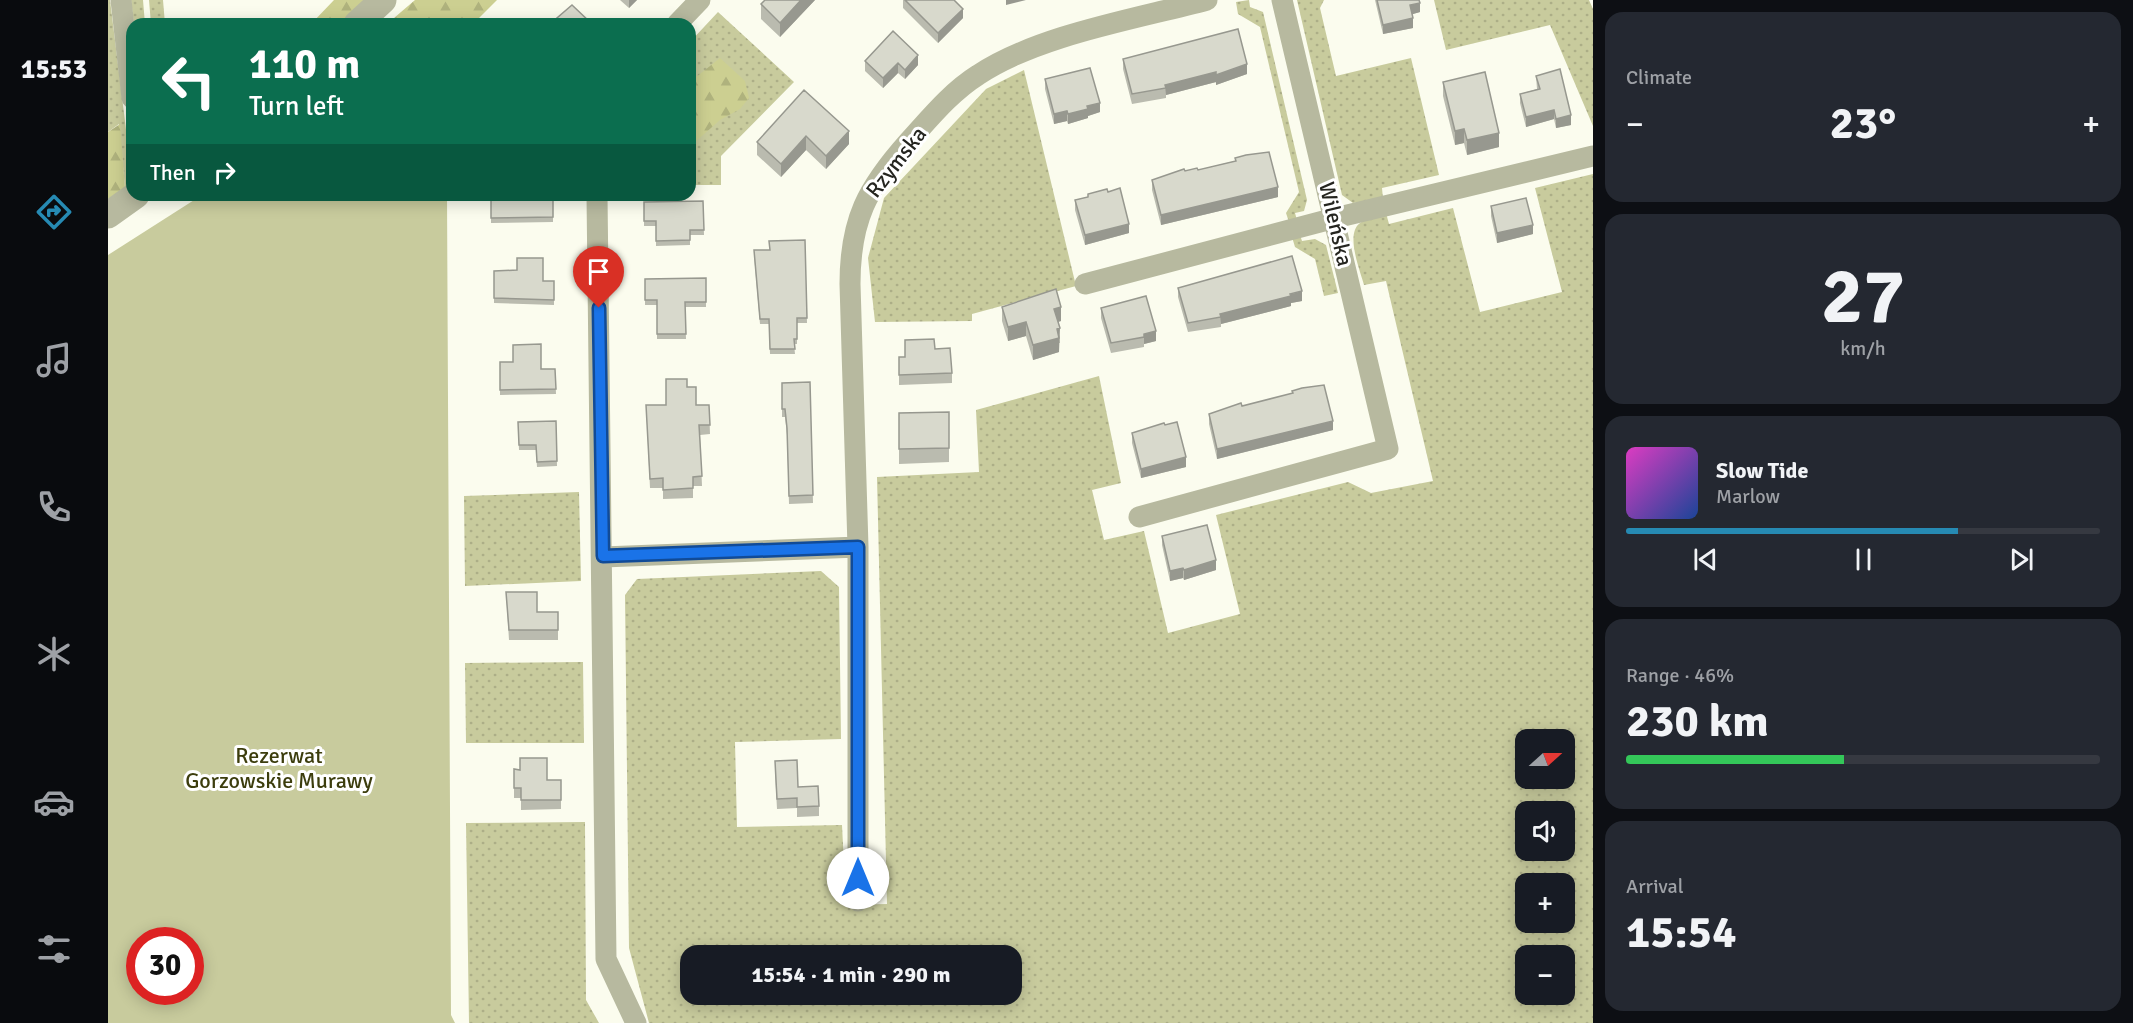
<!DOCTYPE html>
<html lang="en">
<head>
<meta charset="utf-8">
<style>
  body { margin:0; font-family:Signika,sans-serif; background:#242831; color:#f1f3f6; height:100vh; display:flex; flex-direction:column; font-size:22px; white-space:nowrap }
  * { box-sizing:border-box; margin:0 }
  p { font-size:20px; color:#9ea1a6 }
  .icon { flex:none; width:33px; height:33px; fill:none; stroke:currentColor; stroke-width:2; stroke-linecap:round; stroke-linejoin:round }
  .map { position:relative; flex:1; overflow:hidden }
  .drawer { display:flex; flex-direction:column; gap:12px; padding:12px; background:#0d0f14; width:540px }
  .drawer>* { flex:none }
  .top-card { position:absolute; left:18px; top:18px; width:570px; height:183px; border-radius:18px; box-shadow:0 3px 15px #0003; background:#0b6e4f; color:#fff; overflow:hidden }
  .needle { width:39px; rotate:69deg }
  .fabs { position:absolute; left:1407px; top:729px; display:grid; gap:12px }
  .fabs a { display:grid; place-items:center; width:60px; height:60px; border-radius:12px; background:#171b24; box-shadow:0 3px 15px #0003; font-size:30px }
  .speed { position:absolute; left:18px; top:927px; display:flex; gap:12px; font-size:30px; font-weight:700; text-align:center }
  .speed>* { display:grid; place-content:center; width:78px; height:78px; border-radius:50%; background:#171b24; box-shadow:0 3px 15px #0003; line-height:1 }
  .speed .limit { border:9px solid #d22; background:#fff; color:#111 }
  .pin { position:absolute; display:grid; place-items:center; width:51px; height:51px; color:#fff; margin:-62px -26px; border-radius:50% 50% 50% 0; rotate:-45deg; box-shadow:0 0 6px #0007 }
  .pin .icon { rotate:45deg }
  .me { position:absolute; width:66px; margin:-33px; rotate:0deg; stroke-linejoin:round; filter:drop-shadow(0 0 4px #0008) }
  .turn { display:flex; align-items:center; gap:21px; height:126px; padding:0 24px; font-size:27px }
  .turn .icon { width:78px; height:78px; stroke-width:2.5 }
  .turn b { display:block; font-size:42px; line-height:51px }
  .then { display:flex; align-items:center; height:57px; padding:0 24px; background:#0003; gap:12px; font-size:22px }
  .big { font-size:45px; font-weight:700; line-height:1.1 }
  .drawer .widget { flex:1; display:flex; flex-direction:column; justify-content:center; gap:9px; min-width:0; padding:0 21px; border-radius:18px; background:#242831 }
  .drawer .dial { align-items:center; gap:0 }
  .dial b { font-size:78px; line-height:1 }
  .song { display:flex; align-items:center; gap:18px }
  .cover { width:72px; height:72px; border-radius:9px; background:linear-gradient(135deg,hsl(310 70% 55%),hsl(220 70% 35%)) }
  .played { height:6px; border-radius:3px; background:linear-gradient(90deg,#268ab3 70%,#363941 70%) }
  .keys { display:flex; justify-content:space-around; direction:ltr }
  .heat { display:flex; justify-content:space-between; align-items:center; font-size:33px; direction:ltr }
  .charge { height:9px; border-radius:4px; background:linear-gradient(90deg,#34c759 46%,#363941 0) }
  .trip { position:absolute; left:572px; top:945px; width:342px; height:60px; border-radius:18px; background:#171b24; box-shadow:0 3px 15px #0003; font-weight:700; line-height:60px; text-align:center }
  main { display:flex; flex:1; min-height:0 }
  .tabs { display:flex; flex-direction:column; width:108px; justify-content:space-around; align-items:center; background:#090b0e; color:#9ea1a6 }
  .tabs .icon { width:42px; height:42px }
  .tabs .selected { color:#268ab3 }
  .tabs b { font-size:27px; color:#f1f3f6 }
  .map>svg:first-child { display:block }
  .grass { fill:url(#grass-dots); fill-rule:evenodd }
  .forest { fill:url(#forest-firs) }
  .green { fill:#c8cb9d; fill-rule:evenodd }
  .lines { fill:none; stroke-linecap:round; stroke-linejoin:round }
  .minor { stroke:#b7b99f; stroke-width:21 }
  .tertiary { stroke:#b7b99f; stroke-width:27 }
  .wall { fill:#babbaf }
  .shaded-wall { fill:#97988f }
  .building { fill:#d8d9cc; stroke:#97988f; stroke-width:1.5 }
  .route-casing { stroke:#114b97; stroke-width:15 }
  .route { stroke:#1a73e8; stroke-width:10 }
  .labels { text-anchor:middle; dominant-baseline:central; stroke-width:6; stroke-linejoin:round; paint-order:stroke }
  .street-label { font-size:22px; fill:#252520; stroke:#fff }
  .park-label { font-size:22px; fill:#3c3d0d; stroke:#fff }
</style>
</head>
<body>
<main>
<nav class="tabs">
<b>15:53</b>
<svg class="icon selected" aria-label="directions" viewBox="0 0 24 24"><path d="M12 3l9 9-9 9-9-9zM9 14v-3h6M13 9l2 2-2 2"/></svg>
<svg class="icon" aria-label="music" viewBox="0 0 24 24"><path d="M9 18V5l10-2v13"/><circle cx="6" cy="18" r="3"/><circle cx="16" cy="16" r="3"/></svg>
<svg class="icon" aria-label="phone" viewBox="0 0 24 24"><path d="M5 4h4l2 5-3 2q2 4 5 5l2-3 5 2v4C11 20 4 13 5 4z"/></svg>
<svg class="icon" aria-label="climate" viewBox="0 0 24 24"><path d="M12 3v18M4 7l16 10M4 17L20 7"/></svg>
<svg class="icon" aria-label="car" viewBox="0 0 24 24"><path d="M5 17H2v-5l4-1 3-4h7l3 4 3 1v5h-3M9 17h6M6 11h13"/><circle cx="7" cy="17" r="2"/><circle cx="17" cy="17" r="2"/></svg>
<svg class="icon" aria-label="filters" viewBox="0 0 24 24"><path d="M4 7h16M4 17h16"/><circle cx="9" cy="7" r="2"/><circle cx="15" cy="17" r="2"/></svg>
</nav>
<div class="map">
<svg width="1485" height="1023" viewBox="0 0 1485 1023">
  <defs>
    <pattern id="grass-dots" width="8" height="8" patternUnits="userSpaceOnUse" patternTransform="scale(1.5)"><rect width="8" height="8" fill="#c8cb9d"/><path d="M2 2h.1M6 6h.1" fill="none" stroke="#acae87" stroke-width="1.8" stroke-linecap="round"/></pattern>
    <pattern id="forest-firs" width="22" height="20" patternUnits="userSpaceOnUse" patternTransform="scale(1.5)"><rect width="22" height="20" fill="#cccf91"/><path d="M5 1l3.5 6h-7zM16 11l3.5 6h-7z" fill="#afb27d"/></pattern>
  </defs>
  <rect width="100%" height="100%" fill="#fbfcee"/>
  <path class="grass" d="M 0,0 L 2,0 L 24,178 L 17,188 L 11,124 L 0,132 Z
    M 23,0 L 35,0 L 37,24 L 26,24 Z
    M 41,0 L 55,0 L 57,24 L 43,24 Z
    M 1141,0 L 1142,7 L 1155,12 L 1199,200 L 1196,211 L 1187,213 L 1189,220 L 1181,222 L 1178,213 L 1191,192 L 1152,27 L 1130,14 L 1128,2 Z
    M 1189,0 L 1216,0 L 1212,8 L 1228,76 L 1303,58 L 1331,175 L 1274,188 L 1275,199 L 1245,203 L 1234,195 Z
    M 1326,0 L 1481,0 L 1485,9 L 1485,126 L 1442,25 L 1338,50 Z
    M 610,12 L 686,82 L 613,156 L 613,185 L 582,185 L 582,42 Z
    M 916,70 L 968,286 L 864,314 L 864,321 L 767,322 L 760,258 L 776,198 L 878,89 Z
    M 1485,174 L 1485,1023 L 541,1023 L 521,948 L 517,595 L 529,579 L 713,571 L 731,587 L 733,739 L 627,742 L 629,827 L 734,825 L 738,905 L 779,904 L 769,477 L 871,472 L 868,410 L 991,376 L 1013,483 L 984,490 L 996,540 L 1036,531 L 1060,633 L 1132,614 L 1108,515 L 1240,482 L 1263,493 L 1325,481 L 1278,281 L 1256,285 C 1252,270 1237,234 1252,223 C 1259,218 1270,216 1278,213 L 1281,224 L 1345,208 L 1372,312 L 1454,292 L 1427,188 ZM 1418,740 L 1456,740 L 1456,778 L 1418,778 ZM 1418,812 L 1456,812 L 1456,850 L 1418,850 ZM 1418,884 L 1456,884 L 1456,922 L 1418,922 ZM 582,956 L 903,956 L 903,994 L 582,994 ZM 1418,956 L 1456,956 L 1456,994 L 1418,994 Z
    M 1192,235 L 1194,241 L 1207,239 L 1218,245 L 1230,293 L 1216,296 L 1207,259 L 1187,247 L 1184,237 Z
    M 471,492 L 473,581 L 357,586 L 356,496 Z
    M 475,662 L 476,743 L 358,743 L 357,663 Z
    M 477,822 L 478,1000 L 491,1023 L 361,1023 L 358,823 Z"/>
  <path class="forest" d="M 226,0 L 263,0 L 236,24 L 203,24 Z
    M 307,0 L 389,0 L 365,24 L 279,24 Z
    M 612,58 L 637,81 L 641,98 L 632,109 L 612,120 L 586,143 L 582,143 L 582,82 Z
    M 12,124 L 17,188 L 0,199 L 0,132 Z"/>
  <path class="green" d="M 94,195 L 339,195 L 343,1015 L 347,1023 L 0,1023 L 0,255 ZM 32,940 L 82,940 L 82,992 L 32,992 Z"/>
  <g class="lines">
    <path class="minor" d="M 13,0 L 24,98
      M 569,24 L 592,0
      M 489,195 L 498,959 L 528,1023
      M 977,284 L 1227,218 L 1485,156
      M 1031,517 L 1280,449 L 1174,0
      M 495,557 L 750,547
      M 750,901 L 750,547 L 742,284 C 742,220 759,188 801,141 C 822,118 843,92 870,75 C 930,35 1028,19 1099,0"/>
    <path class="tertiary" d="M 249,24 L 275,0
      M 0,215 L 28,195"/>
  </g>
  <path class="wall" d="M 512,0 L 529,0 L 521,8 Z
    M 657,0 L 707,0 L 672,37 L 653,19 L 653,4 Z
    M 795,0 L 846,0 L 855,18 L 830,43 L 795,8 Z
    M 1267,0 L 1311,0 L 1312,12 L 1304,14 L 1305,28 L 1275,34 Z
    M 785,31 L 810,65 L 797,79 L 790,73 L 775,88 L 757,71 L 757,61 Z
    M 1015,59 L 1139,74 L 1108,85 L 1108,82 L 1058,95 L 1058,98 L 1024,104 L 1015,69 Z
    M 1428,76 L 1463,125 L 1448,128 L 1446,119 L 1418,127 L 1412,103 L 1412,94 L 1429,89 Z
    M 937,79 L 992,112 L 980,116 L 980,118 L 960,124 L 959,121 L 946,124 L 937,89 Z
    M 1335,82 L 1391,147 L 1359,155 L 1356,143 L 1347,145 L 1335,96 Z
    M 696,90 L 741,144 L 718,169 L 698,150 L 673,177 L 649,155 L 649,142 Z
    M 1127,158 L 1170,197 L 1053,225 L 1044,190 L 1044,180 L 1077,171 L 1090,170 L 1127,161 Z
    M 1000,192 L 1021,233 L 977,245 L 967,210 L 967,200 Z
    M 445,196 L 445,222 L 383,223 L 383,197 Z
    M 595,201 L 596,235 L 582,235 L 582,245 L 548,246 L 548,226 L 536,226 L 536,202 Z
    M 1383,206 L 1425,234 L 1389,243 L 1383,216 Z
    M 697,240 L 699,323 L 689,323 L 689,344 L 686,344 L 687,354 L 662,354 L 661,324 L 652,324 L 646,255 Z
    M 386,271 L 435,281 L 446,281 L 446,305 L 386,303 Z
    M 598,278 L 598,307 L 577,307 L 578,339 L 549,339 L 549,305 L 537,305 L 537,279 Z
    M 1070,288 L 1194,301 L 1183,303 L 1183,306 L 1113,324 L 1113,327 L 1080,332 L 1070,297 Z
    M 894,307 L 953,321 L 950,322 L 952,343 L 951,343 L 951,352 L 925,360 L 918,336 L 900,341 L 894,321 Z
    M 993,308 L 1048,341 L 1036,344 L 1036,347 L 1003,353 L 993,318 Z
    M 827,349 L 844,373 L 844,383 L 791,385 L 791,357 L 797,357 Z
    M 392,362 L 405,362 L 433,369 L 447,369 L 448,394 L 392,395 Z
    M 702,382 L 705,503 L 681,504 L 679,435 L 677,417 L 674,417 L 674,383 Z
    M 579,387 L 588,405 L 601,405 L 602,434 L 592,435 L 594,486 L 585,486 L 585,498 L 555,499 L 555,488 L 542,488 L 538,405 L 558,405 Z
    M 1184,391 L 1225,430 L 1109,459 L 1101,424 L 1101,414 L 1184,394 Z
    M 791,413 L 841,448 L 841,462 L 791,464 Z
    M 448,421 L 449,466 L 429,467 L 428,450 L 411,450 L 410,422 Z
    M 1024,433 L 1078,467 L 1033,478 L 1024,443 Z
    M 1054,536 L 1108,570 L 1076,580 L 1075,578 L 1062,581 L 1054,545 Z
    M 398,592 L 429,612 L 450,612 L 450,640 L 401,640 Z
    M 406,769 L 439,780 L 453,780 L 453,809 L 413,810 L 413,798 L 406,798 Z
    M 667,771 L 690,787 L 711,806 L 711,816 L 689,817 L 689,808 L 669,809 Z"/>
  <path class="shaded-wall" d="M 521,0 L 529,0 L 521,8 Z
    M 693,0 L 707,0 L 672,37 L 672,23 Z
    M 898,0 L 918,0 L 898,5 Z
    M 1312,3 L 1312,12 L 1302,15 L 1302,5 Z
    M 855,9 L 855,18 L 830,43 L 830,33 Z
    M 1305,18 L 1305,28 L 1275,34 L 1275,25 Z
    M 810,55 L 810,65 L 797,79 L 797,70 Z
    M 790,63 L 790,73 L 775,88 L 775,78 Z
    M 1139,64 L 1139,74 L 1108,85 L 1108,75 Z
    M 1108,72 L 1108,82 L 1058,95 L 1057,85 Z
    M 992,103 L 992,112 L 980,116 L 980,118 L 960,124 L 960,114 L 979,106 Z
    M 1446,110 L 1446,119 L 1418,127 L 1418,117 Z
    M 959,111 L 959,121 L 946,124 L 946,114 Z
    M 1463,115 L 1463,125 L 1448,128 L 1448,119 Z
    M 1356,129 L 1356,143 L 1347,145 L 1347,131 Z
    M 741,131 L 741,144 L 718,169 L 718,156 Z
    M 1391,133 L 1391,147 L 1359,155 L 1359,140 Z
    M 698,136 L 698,150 L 673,177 L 673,164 Z
    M 1170,187 L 1170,197 L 1053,225 L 1053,215 Z
    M 1021,224 L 1021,233 L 977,245 L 977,235 Z
    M 1425,225 L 1425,234 L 1389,243 L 1389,233 Z
    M 1194,291 L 1194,301 L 1183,303 L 1183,306 L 1113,324 L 1112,314 Z
    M 953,307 L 953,321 L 946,323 L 946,309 Z
    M 918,322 L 918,336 L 900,341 L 900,327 Z
    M 952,328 L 951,352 L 925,360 L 925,345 L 949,329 Z
    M 1048,331 L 1048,341 L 1036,344 L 1036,334 Z
    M 1225,421 L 1225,430 L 1109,459 L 1109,449 Z
    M 1078,457 L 1078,467 L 1033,478 L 1033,469 Z
    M 1108,560 L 1108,570 L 1076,580 L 1076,570 Z
    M 1075,568 L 1075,578 L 1062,581 L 1062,571 Z"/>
  <path class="building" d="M 657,0 L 693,0 L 672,23 L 653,4 Z
    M 797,0 L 846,0 L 855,9 L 830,33 Z
    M 1269,0 L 1311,0 L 1312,3 L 1302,5 L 1305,18 L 1275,25 Z
    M 464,5 L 484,24 L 442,24 Z
    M 1130,29 L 1139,64 L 1108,75 L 1108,72 L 1057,85 L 1058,88 L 1024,94 L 1015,59 Z
    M 785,31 L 810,55 L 797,70 L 790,63 L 775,78 L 757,61 Z
    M 982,68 L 992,103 L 979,106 L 980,109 L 960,114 L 959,111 L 946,114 L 937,79 Z
    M 1452,69 L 1463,115 L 1448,119 L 1446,110 L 1418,117 L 1412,94 L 1432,89 L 1428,76 Z
    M 1377,72 L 1391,133 L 1359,140 L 1356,129 L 1347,131 L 1335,82 Z
    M 696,90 L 741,131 L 718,156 L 698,136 L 673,164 L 649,142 Z
    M 1161,152 L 1170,187 L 1053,215 L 1044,180 L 1076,169 L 1077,171 L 1089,168 L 1090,170 L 1128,161 L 1127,158 L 1138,155 Z
    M 1012,188 L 1021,224 L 977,235 L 967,200 L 980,197 L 980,194 L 999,189 L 1000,192 Z
    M 397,195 L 445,196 L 445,217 L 383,218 L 383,197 L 397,197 Z
    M 1418,198 L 1425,225 L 1389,233 L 1383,206 Z
    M 595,201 L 596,230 L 582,230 L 582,240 L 548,241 L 548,221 L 536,221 L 536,202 Z
    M 697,240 L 699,318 L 689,318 L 689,339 L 686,339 L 687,349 L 662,349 L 661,319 L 652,319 L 646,250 L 662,250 L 661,241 Z
    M 1184,256 L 1194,291 L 1182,294 L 1183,296 L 1112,314 L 1113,317 L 1080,323 L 1070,288 Z
    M 409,258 L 435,258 L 435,281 L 446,281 L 446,300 L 386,298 L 386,271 L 409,270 Z
    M 598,278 L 598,302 L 577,302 L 578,334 L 549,334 L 549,300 L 537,300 L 537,279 Z
    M 948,289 L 953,307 L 946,309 L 952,328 L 949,329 L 951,338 L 925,345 L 918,322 L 900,327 L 894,307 Z
    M 1038,296 L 1048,331 L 1036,334 L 1036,337 L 1003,343 L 993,308 Z
    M 826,339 L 827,349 L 842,348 L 844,373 L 791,375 L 791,357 L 797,357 L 797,340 Z
    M 433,344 L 433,369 L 447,369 L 448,389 L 392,390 L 392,362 L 405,362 L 405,345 Z
    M 558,379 L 579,379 L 579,387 L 588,387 L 588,405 L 601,405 L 602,425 L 591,425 L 594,476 L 585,477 L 585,488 L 555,490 L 555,478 L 542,479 L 538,405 L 558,405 Z
    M 702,382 L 705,495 L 681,496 L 679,428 L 677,409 L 674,409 L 674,383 Z
    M 1216,385 L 1225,421 L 1109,449 L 1101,414 L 1133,403 L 1134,406 L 1185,393 L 1184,391 L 1194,388 Z
    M 841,412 L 841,448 L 791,449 L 791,413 Z
    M 448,421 L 449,461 L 429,462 L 428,445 L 411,445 L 410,422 Z
    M 1069,422 L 1078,457 L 1033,469 L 1024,433 L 1056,423 L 1057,425 Z
    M 1099,525 L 1108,560 L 1076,570 L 1075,568 L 1062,571 L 1054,536 Z
    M 398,592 L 429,592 L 429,612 L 450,612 L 450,630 L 401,630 Z
    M 412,758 L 439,758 L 439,780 L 453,780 L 453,800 L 413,800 L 413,788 L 406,788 L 406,769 L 412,770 Z
    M 689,760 L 690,787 L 710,786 L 711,806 L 689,807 L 689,798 L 669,799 L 667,761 Z"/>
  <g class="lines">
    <defs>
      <path id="route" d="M 491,308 L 495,556 L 750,547 L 750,878"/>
    </defs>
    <use href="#route" class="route-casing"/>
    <use href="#route" class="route"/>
  </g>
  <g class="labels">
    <g class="street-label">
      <text transform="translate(788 162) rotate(-52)">Rzymska</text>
      <text transform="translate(1228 224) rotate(77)">Wileńska</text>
    </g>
    <g class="park-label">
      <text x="171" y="755">Rezerwat<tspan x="171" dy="25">Gorzowskie Murawy</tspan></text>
    </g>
  </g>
</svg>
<div class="fabs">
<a><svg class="needle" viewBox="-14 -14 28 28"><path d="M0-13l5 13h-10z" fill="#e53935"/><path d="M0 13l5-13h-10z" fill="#9ea1a6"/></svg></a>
<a><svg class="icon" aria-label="sound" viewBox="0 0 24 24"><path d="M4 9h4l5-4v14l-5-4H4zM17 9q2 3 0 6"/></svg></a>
<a>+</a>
<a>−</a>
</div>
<div class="speed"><div class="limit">30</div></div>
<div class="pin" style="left:491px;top:308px;background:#d93025"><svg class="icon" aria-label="arrive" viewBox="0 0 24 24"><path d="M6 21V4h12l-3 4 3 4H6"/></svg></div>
<svg class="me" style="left:750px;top:878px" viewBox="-20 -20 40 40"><circle r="19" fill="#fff"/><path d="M0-13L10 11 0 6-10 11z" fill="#1a73e8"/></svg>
<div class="trip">15:54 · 1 min · 290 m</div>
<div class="top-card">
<div class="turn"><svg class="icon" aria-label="left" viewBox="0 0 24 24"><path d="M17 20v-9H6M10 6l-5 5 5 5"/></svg><div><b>110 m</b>Turn left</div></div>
<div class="then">Then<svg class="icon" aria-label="right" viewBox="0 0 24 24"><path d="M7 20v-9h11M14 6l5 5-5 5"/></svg></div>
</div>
</div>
<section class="drawer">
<div class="widget"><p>Climate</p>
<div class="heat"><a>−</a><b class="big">23°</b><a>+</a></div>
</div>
<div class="widget dial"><b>27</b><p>km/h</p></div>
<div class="widget">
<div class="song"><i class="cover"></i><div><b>Slow Tide</b><p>Marlow</p></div></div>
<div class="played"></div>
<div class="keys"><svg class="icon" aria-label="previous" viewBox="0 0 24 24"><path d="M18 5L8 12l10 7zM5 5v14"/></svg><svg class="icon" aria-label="pause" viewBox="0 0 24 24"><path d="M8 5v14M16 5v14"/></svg><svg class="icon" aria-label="next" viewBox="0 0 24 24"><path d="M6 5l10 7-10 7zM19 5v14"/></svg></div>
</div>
<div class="widget"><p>Range · 46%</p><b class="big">230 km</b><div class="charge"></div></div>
<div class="widget"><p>Arrival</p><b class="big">15:54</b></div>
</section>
</main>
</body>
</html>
